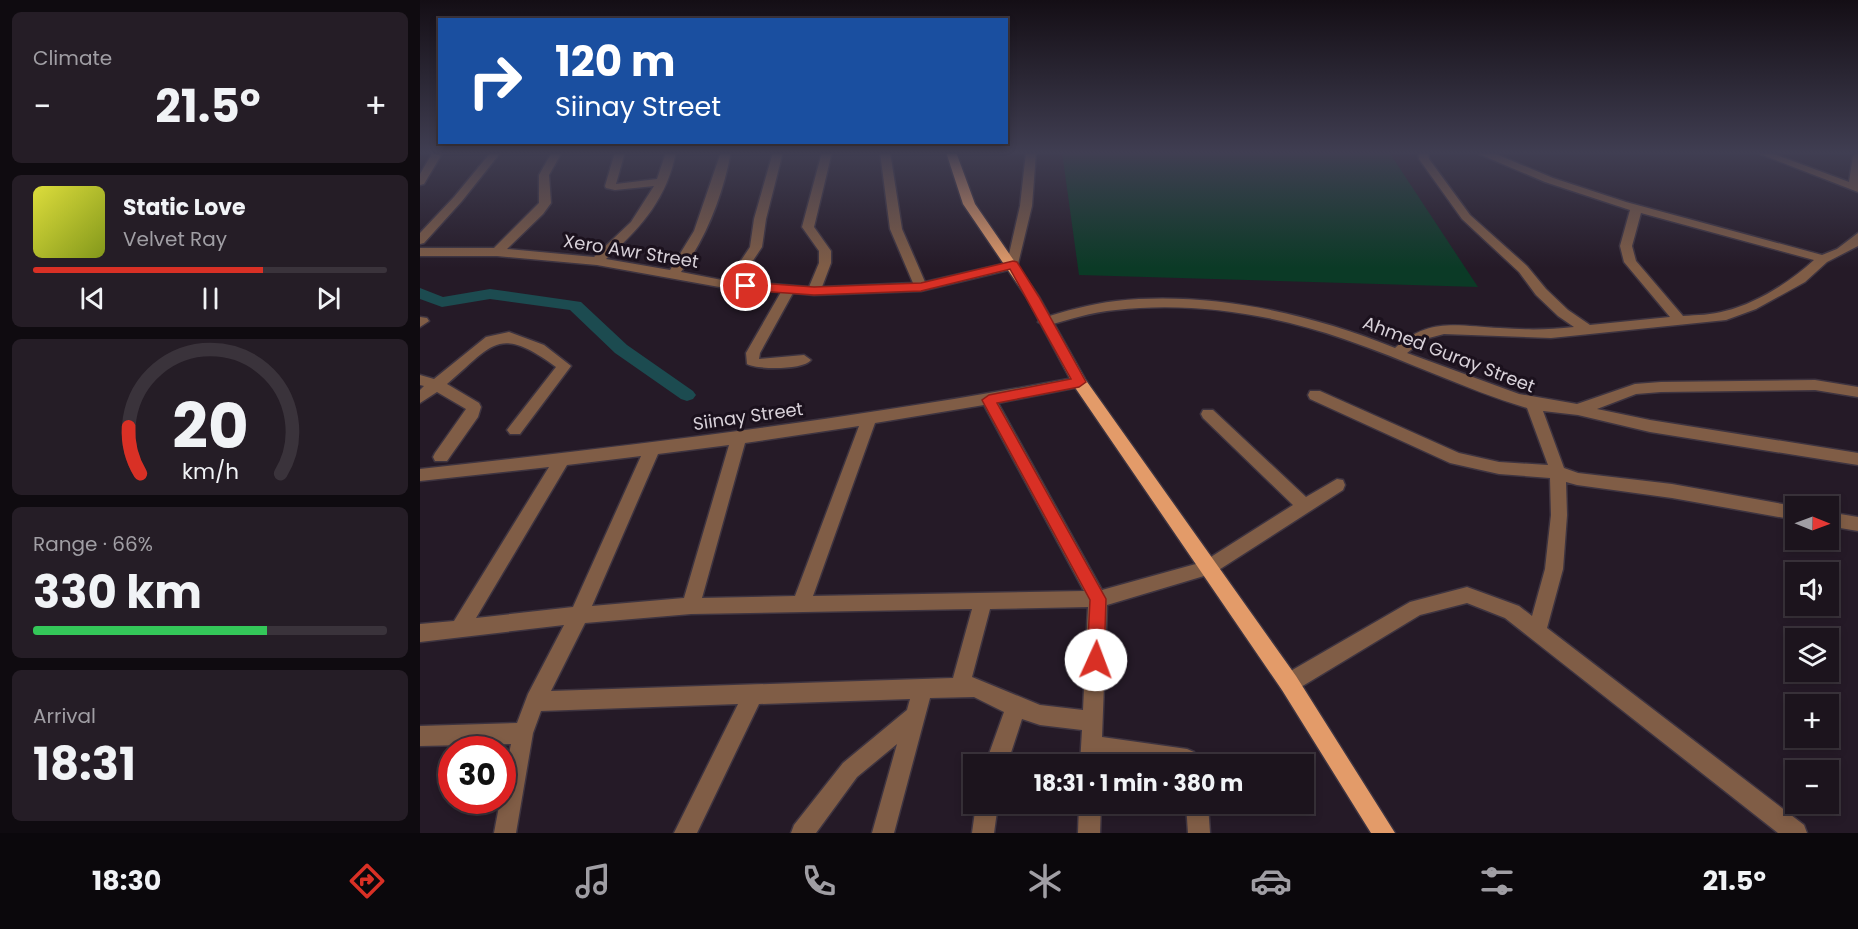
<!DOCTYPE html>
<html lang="en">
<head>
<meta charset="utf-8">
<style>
  body { margin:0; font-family:Poppins,sans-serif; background:#251d26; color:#f1f3f6; height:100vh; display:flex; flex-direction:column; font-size:22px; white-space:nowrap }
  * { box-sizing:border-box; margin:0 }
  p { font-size:20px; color:#a09ea4 }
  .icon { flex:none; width:33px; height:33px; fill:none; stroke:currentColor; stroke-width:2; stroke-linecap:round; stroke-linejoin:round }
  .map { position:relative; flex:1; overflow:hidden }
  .panel { display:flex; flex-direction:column; gap:12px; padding:12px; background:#0f0b10; width:420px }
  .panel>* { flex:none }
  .hud { position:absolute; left:18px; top:18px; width:570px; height:126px; border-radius:0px; box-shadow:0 3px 9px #0003,0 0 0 2px #3a333b; background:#1a4fa0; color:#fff; overflow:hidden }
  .needle { width:39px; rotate:91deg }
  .tools { position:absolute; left:1365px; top:496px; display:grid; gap:12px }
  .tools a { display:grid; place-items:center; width:54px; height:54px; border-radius:0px; background:#1c141d; box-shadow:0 3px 9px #0003,0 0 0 2px #3a333b; font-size:30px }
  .speed { position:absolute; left:18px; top:736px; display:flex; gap:12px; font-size:30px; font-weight:700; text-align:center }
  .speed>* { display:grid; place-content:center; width:78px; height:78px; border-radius:50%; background:#1c141d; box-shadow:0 3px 9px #0003,0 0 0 2px #3a333b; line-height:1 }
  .speed .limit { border:9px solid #d22; background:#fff; color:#111 }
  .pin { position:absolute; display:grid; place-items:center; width:51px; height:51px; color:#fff; margin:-26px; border:3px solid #fff; border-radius:50%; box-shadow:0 2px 6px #0007 }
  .me { position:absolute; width:66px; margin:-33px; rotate:2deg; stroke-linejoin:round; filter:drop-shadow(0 0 4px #0008) }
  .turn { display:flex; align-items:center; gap:21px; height:126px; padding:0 18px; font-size:27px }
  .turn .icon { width:78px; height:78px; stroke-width:2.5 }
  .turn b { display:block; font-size:42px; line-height:51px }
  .big { font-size:45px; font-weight:700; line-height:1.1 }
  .panel .card { flex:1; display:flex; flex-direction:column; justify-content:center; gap:9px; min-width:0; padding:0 21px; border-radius:9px; background:#251d26 }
  .panel .dial { align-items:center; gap:0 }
  .dial svg { height:156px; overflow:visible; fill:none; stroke:#3a333b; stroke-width:7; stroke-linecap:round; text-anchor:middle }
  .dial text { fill:#f1f3f6; stroke:none }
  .song { display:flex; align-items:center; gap:18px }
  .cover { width:72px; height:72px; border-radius:9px; background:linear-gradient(135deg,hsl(60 70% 55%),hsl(70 70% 35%)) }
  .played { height:6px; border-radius:3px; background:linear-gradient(90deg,#d93025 65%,#3a333b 65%) }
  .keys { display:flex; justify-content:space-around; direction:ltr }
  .heat { display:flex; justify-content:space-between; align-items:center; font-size:33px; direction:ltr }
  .charge { height:9px; border-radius:4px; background:linear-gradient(90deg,#34c759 66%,#3a333b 0) }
  .trip { position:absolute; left:543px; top:754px; width:351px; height:60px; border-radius:0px; background:#1c141d; box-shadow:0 3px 9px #0003,0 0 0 2px #3a333b; font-weight:700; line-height:60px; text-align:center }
  .tab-bar { display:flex; height:96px; justify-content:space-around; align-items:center; background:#0b080c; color:#a09ea4 }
  .tab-bar .icon { width:42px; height:42px }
  .tab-bar .on { color:#d93025 }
  .tab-bar b { font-size:27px; color:#f1f3f6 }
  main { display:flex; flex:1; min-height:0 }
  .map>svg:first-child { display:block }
  .green { fill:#0b3a26 }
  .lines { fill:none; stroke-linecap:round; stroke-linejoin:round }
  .canal { fill:#1c4b50; fill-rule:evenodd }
  .minor-casing { stroke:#3e3440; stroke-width:3 }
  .major-casing { stroke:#3e3440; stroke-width:3 }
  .minor { fill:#805d46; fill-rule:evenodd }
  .major { fill:#e39b69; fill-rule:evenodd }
  .route { fill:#d93025; stroke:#8d1f18; stroke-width:1.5 }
  .labels { text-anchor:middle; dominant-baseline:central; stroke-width:6; stroke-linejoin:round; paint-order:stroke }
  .street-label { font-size:18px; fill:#d8d1d9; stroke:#1b111d }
</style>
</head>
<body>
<main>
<section class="panel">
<div class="card"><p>Climate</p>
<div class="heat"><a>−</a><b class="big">21.5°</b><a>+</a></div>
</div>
<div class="card">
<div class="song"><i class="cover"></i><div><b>Static Love</b><p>Velvet Ray</p></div></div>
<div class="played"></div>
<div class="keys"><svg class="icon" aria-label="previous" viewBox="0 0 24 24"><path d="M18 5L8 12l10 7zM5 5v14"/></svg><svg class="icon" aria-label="pause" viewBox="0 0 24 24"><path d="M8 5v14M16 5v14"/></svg><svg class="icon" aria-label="next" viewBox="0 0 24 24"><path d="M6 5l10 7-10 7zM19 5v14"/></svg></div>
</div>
<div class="card dial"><svg viewBox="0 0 100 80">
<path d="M14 69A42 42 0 1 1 86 69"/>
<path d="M14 69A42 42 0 0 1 8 45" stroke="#d93025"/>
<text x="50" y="56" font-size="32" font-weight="700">20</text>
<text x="50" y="72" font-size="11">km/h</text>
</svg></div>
<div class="card"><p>Range · 66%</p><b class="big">330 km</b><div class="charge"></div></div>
<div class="card"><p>Arrival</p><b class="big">18:31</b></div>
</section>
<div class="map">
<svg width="1438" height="833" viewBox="0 0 1438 833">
  <rect width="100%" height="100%" fill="#251a27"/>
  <path class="green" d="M 642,152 L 969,152 L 1058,287 L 659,275 Z"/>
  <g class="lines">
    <path class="canal" d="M 0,288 L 23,297 L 70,289 L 161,302 L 207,345 L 273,391 L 276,395 L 273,399 L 267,401 L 261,399 L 195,353 L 150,310 L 70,299 L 22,307 L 0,299 Z"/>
    <defs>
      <path id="minor" d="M 13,152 L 23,152 L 4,184 L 0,185 L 0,174 Z
        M 71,152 L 81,152 L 42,201 L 4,243 L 0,244 L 0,233 L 34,197 Z
        M 132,152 L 142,152 L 129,175 L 131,203 L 123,214 L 87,249 L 174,257 L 211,222 L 234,186 L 195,190 L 186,188 L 185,186 L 195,152 L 205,152 L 196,184 L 237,179 L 246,152 L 256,152 C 247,198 222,227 186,259 L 250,270 L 274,231 L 301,152 L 311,152 C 303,194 287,237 261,272 L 302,280 L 320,262 L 330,247 L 334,219 L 353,152 L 363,152 L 346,219 L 342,247 L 328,268 L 315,281 L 389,287 L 399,263 L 399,251 L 382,227 L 402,152 L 412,152 L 394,227 L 411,251 L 411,263 L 402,287 L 493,283 L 470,229 L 460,152 L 470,152 L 482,229 L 505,282 L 587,263 L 600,206 L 606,152 L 616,152 L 612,206 L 597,268 L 501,291 L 394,295 L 373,293 L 340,353 L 339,359 L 384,355 L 391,360 C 383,370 339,370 327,364 L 326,353 L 361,292 L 305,288 L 177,265 L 77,256 L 0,256 L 0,248 L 74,248 L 119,203 L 119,175 Z
        M 998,152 L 1008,152 L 1009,159 L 1050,215 L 1107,266 L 1126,289 L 1148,310 L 1170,325 L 1250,317 L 1204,262 L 1200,246 L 1210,210 L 1125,182 L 1059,154 L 1058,152 L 1071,152 L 1133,178 L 1206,202 L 1402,255 L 1417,249 L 1438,233 L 1438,246 L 1407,262 L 1385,282 L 1336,309 L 1306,320 L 1131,338 L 1024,334 L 1005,339 L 987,353 L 1099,394 L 1157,404 L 1215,384 L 1241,382 L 1395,380 L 1438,387 L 1438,397 L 1395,390 L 1241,392 L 1216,394 L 1177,409 L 1230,420 L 1438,453 L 1438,465 L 1230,432 L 1158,415 L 1123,411 L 1144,468 L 1158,473 L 1252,484 L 1379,507 L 1376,507 L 1376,520 L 1252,498 L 1157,485 L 1146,482 L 1147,515 L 1143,569 L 1127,628 L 1384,825 L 1387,833 L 1358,833 L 1085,618 L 1047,603 L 1000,615 L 876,690 L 869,693 L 862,690 L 859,683 L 862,676 L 990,602 L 1047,587 L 1099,606 L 1112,616 L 1125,569 L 1131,515 L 1130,478 L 1079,474 L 1030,463 L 890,399 L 888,395 L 890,391 L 900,391 L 1039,453 L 1079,462 L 1128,465 L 1107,408 C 1044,389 986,360 924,339 C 853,314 770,301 696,310 C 671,312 649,320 625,326 L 618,322 L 620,319 C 645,311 670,304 696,301 C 789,291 889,313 975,348 C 1009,317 1037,326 1080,328 C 1105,330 1129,330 1154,327 L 1138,316 L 1116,295 L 1099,272 L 1042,219 L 999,159 ZM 1221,213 L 1394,260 C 1370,282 1337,303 1305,311 C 1292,315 1277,315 1263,316 L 1216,261 L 1212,246 Z
        M 1335,152 L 1349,152 L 1429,182 L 1433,156 L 1438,153 L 1438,192 Z
        M 0,317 L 7,318 L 9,321 L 0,327 Z
        M 89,332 L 124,345 L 151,366 L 100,434 L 90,434 L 87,430 L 90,426 L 136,367 C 78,325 74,344 27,384 L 59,403 L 61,407 L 58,417 L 27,461 L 15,461 L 13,457 L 15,453 L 46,409 L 17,392 L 0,403 L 0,390 L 4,386 L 0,385 L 0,375 L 14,379 L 66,337 Z
        M 659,377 L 664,378 L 666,382 L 664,386 L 578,403 L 682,590 L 783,562 L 873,505 L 783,418 L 781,414 L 783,410 L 793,410 L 886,497 L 917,479 L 923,480 L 925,485 L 923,490 L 794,573 L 687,605 L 682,737 L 767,749 L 774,752 L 783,765 L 735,765 L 682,758 L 682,765 L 660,765 L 662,730 L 620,725 L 602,719 L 587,765 L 565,765 L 584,712 L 554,697 L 510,698 L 474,833 L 452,833 L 477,744 L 437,777 L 396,833 L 371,833 L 374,825 L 423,763 L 487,710 L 490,699 L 339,704 L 277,833 L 254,833 L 318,704 L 121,711 L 113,733 L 96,833 L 74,833 L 80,801 L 82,801 L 82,787 L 91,744 L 0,746 L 0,726 L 97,723 L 108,694 L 144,625 L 0,642 L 0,624 L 34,621 L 129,467 L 0,481 L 0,469 C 221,445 440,418 659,377 ZM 564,405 L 664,591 L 393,596 L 455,423 ZM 439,426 L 375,596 L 282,598 L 325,443 ZM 309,445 L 264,598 L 172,606 L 238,454 ZM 221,456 L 153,607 L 56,618 L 147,465 ZM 668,607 L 663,710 L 620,705 L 552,677 L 570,609 ZM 552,609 L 533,678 L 131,691 L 165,623 L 271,614 Z
        M 1408,512 L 1438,517 L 1438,531 L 1408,526 Z
        M 556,804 L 578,804 L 574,833 L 552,833 Z
        M 659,804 L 681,804 L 680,833 L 658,833 Z
        M 766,804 L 788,804 L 790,833 L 768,833 Z"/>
      <path id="major" d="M 526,152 L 536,152 L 555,204 L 619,297 L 665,379 L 876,676 L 975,833 L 951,833 L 862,690 L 654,386 L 607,298 L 543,204 Z"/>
    </defs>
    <use href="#minor" class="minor-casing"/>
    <use href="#major" class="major-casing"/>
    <use href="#minor" class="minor"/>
    <use href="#major" class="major"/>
  </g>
  <linearGradient id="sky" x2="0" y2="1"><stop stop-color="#140e15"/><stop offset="0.57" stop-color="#403e52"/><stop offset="1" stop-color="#403e52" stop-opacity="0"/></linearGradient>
  <rect width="1438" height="268" fill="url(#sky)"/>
  <path class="route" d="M 593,261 L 597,262 L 619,297 L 666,382 L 659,387 L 577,403 L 686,599 L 684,660 L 682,666 L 676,669 L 669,666 L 667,660 L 670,600 L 562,400 L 569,395 L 651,379 L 590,269 L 501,291 L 394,295 L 326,290 L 321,286 L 326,282 L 394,287 L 501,283 Z"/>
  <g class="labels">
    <g class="street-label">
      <text transform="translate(211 251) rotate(9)">Xero Awr Street</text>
      <text transform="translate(1029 354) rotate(21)">Ahmed Guray Street</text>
      <text transform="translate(328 416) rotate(-8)">Siinay Street</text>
    </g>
  </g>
</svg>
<div class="tools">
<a><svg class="needle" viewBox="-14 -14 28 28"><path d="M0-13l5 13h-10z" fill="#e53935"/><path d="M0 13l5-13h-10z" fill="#a09ea4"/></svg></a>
<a><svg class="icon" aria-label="sound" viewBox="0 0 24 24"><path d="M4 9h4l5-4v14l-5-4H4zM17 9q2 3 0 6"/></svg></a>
<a><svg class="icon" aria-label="layers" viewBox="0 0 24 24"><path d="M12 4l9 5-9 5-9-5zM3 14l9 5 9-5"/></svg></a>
<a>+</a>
<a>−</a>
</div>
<div class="speed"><div class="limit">30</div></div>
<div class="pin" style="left:326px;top:286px;background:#d93025"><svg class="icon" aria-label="arrive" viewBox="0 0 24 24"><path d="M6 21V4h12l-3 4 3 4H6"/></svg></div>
<svg class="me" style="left:676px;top:660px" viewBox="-20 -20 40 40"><circle r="19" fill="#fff"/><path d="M0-13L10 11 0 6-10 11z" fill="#d93025"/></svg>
<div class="trip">18:31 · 1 min · 380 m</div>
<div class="hud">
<div class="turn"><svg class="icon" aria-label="right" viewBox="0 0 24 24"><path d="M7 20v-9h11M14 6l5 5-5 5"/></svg><div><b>120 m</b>Siinay Street</div></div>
</div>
</div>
</main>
<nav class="tab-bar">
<b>18:30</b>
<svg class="icon on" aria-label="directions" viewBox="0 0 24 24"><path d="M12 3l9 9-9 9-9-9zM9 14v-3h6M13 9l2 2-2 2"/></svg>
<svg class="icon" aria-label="music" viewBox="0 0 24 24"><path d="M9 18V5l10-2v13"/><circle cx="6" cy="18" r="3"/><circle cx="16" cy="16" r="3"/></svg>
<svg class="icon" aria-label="phone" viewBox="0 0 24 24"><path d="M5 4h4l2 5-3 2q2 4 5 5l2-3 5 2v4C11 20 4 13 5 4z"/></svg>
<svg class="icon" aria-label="climate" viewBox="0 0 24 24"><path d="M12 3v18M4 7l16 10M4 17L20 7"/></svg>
<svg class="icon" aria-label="car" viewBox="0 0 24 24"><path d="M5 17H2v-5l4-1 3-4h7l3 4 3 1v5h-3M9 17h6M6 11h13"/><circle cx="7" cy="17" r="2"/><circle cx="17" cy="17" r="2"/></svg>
<svg class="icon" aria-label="filters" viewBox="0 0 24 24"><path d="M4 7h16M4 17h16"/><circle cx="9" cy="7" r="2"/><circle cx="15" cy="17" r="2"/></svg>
<b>21.5°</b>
</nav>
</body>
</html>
